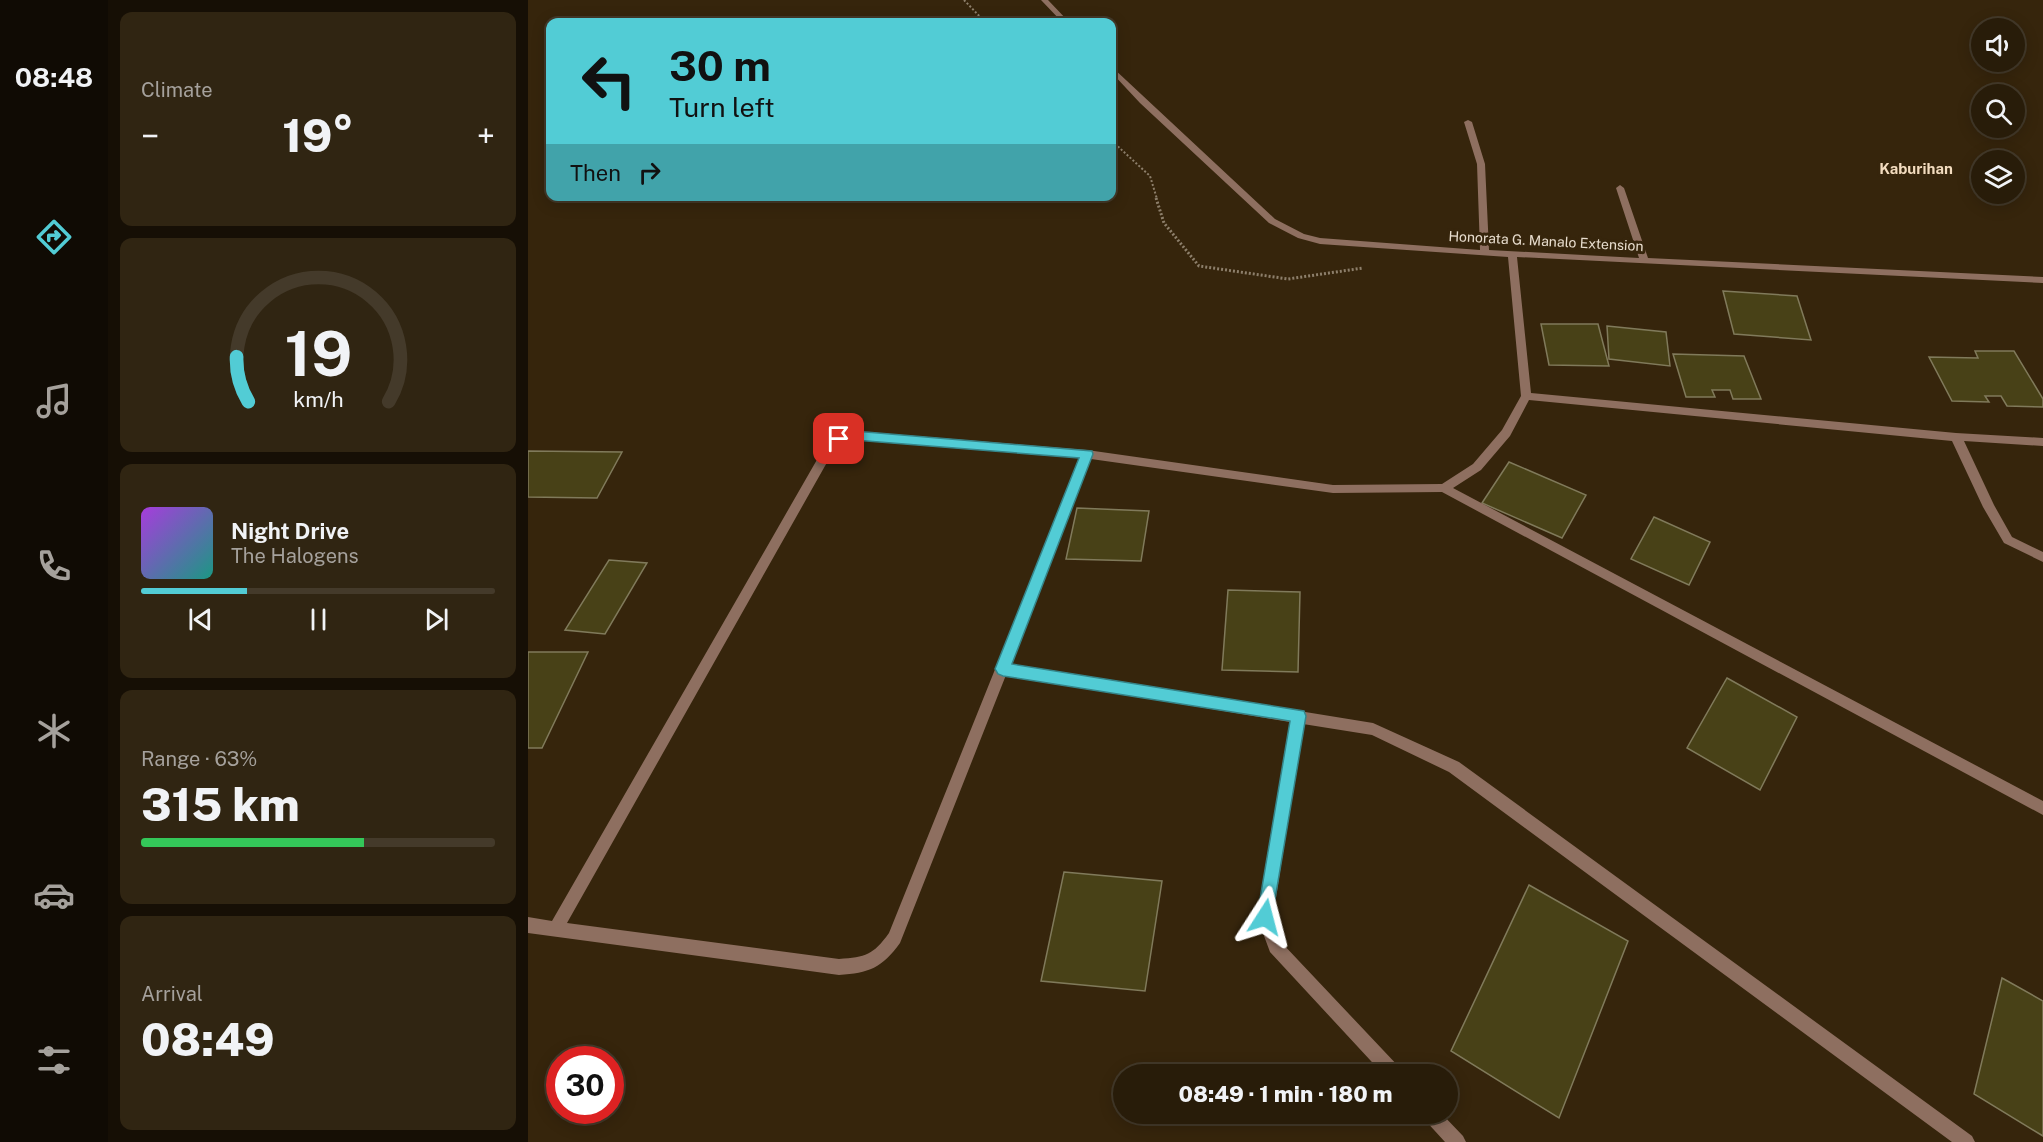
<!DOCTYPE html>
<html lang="en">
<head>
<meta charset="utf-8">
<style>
  body { margin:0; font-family:"Public Sans",sans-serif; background:#302512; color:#f1f3f6; height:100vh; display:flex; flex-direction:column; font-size:22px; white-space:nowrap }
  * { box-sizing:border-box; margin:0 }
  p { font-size:20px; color:#a5a19c }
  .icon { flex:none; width:33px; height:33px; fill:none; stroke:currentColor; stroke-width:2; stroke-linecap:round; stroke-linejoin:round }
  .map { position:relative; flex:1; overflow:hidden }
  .sheet { display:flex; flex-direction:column; gap:12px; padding:12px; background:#160f05; width:420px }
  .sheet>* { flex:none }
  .top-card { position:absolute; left:18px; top:18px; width:570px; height:183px; border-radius:12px; box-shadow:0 3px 15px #0003,0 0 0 2px #443a2a; background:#52ccd5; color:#111; overflow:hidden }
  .fabs { position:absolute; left:1443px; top:18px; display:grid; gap:12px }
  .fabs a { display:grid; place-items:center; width:54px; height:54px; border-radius:50%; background:#281c09; box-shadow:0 3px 15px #0003,0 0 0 2px #443a2a; font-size:30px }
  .speed { position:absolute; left:18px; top:1046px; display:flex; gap:12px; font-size:30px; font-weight:700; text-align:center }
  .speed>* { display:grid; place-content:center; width:78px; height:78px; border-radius:50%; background:#281c09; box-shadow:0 3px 15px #0003,0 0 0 2px #443a2a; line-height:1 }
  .speed .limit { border:9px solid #d22; background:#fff; color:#111 }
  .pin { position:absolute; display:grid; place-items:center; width:51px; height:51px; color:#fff; margin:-26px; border-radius:12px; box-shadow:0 3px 9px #0006 }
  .me { position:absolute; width:66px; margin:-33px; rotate:9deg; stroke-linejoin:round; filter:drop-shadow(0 0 4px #0008) }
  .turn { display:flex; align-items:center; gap:21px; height:126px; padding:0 24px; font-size:27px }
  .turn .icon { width:78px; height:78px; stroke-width:2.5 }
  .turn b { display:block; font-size:42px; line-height:51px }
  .then { display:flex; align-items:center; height:57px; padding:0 24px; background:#0003; gap:12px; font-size:22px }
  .big { font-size:45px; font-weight:800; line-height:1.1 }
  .sheet .tile { flex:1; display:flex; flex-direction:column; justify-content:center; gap:9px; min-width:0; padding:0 21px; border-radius:12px; background:#302512 }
  .sheet .dial { align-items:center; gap:0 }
  .dial svg { height:156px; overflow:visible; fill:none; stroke:#443a2a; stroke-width:7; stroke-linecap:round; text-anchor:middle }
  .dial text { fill:#f1f3f6; stroke:none }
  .song { display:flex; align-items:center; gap:18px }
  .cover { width:72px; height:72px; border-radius:9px; background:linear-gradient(135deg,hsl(280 70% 55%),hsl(170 70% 35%)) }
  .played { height:6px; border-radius:3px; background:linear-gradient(90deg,#52ccd5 30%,#443a2a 30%) }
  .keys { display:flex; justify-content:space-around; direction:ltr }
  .heat { display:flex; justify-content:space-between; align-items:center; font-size:33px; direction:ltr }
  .charge { height:9px; border-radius:4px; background:linear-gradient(90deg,#34c759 63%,#443a2a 0) }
  .trip { position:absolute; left:585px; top:1064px; width:345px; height:60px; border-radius:30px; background:#281c09; box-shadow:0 3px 15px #0003,0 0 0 2px #443a2a; font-weight:800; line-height:60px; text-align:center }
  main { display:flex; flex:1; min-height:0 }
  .menu { display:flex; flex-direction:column; width:108px; justify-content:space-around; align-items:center; background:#100b04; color:#a5a19c }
  .menu .icon { width:42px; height:42px }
  .menu .active { color:#52ccd5 }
  .menu b { font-size:27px; color:#f1f3f6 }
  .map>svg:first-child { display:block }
  .building { fill:#484117; stroke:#807a5b; stroke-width:1.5 }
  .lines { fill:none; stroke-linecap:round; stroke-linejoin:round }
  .path-far1 { stroke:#8d7f6b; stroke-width:2; stroke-dasharray:2 2; stroke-linecap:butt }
  .path { stroke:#8d7f6b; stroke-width:3; stroke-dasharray:2 2; stroke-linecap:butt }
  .street { fill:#8e6f60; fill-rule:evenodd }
  .route { fill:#52ccd5; stroke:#35858a; stroke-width:1.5 }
  .labels { text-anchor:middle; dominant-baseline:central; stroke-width:6; stroke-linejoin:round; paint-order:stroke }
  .far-street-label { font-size:14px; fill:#e8ddce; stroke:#36250c }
  .far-neighbourhood-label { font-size:15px; font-weight:bold; fill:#f3dcbf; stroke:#36250c }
</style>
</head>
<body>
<main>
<nav class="menu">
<b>08:48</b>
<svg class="icon active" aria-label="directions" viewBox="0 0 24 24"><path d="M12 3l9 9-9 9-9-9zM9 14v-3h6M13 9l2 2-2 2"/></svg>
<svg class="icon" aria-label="music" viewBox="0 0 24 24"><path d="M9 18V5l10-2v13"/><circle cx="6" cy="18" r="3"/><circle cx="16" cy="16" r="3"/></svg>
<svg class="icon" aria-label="phone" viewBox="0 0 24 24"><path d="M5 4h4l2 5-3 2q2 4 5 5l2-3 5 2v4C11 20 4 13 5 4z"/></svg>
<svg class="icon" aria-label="climate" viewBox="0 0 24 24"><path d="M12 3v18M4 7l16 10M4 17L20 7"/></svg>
<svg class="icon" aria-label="car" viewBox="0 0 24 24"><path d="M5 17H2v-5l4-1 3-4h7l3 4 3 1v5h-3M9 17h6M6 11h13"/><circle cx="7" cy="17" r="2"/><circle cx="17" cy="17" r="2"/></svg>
<svg class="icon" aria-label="filters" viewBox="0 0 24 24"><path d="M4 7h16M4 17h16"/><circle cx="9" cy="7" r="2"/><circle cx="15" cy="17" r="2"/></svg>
</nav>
<section class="sheet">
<div class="tile"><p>Climate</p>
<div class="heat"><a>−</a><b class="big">19°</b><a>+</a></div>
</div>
<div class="tile dial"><svg viewBox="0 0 100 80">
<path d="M14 69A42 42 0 1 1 86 69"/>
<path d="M14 69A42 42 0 0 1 8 46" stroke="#52ccd5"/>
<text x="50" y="56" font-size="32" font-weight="700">19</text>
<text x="50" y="72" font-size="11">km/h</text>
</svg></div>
<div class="tile">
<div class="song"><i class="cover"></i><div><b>Night Drive</b><p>The Halogens</p></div></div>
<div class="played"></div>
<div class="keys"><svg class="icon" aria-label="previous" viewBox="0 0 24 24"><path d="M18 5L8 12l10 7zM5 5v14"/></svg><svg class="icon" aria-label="pause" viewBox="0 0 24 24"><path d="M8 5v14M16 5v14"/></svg><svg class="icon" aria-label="next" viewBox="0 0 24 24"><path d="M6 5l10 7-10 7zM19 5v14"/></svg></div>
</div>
<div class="tile"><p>Range · 63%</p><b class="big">315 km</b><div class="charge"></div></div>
<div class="tile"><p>Arrival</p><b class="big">08:49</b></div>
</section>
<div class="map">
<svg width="1515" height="1142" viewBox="0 0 1515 1142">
  <rect width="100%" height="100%" fill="#36250c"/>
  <path class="building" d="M 1195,291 L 1269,296 L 1283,340 L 1206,334 Z
    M 1013,324 L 1070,324 L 1081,366 L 1021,365 Z
    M 1079,326 L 1138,332 L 1142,366 L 1081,359 Z
    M 1447,351 L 1486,351 L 1515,399 L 1515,407 L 1479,406 L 1473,396 L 1457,396 L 1461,402 L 1424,401 L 1401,357 L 1450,358 Z
    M 1145,354 L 1216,356 L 1233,399 L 1205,399 L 1202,390 L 1184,390 L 1187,397 L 1158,397 Z
    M 0,451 L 94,452 L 69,498 L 0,497 Z
    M 981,462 L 1058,495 L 1034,538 L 954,503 Z
    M 549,508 L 621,511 L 613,561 L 538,559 Z
    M 1126,517 L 1182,542 L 1161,585 L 1103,559 Z
    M 81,560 L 119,563 L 77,634 L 37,630 Z
    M 700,590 L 772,592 L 770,672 L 694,670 Z
    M 0,652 L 60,652 L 14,748 L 0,748 Z
    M 1199,678 L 1269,717 L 1232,790 L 1159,748 Z
    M 536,872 L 634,881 L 617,991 L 513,981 Z
    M 1001,885 L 1100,941 L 1031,1118 L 923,1051 Z
    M 1474,978 L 1515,1001 L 1515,1136 L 1446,1094 Z"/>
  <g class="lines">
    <path class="path-far1" d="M 436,0 L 457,22
      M 584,141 L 622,176 L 629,199"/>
    <path class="path" d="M 628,198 L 636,223 L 671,266 L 760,279 L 835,268"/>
    <path class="street" d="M 513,0 L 520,0 L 541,22 L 534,22 Z
      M 584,67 L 747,219 L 776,234 L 792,238 L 952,250 L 949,164 L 936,122 L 940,120 L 944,122 L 957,164 L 961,250 L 1111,258 L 1088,188 L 1092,185 L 1096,188 L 1120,258 L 1515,277 L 1515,283 L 989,257 L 1003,393 L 1428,433 L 1515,438 L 1515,446 L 1436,441 L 1466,505 L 1484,537 L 1515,552 L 1515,562 L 1476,543 L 1455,507 L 1424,441 L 1001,400 L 982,436 L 953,470 L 925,488 L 1515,801 L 1515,815 L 914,492 L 805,493 L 563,459 L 482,664 L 845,723 L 931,762 L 1444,1136 L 1447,1142 L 1424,1142 L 921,772 L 844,735 L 775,724 L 745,917 L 753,942 L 872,1068 L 874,1074 L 855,1074 L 742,952 L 729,917 L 762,722 L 478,675 L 372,943 C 354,968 341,973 311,975 L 0,933 L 0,917 L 24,921 L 298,444 L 307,436 L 326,431 L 559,450 L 805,485 L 914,484 L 945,464 L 974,430 L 993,396 L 980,257 L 792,244 L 770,238 L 741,223 L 612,103 L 584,73 ZM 326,439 L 552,458 L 361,933 C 345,955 338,957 311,959 L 39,923 L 306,450 L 315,442 Z
      M 894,1113 L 913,1113 L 935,1136 L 938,1142 L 917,1142 L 896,1119 Z"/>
  </g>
  <path class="route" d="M 326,431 L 564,451 L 565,454 L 484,664 L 776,711 L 778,716 L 743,923 L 737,925 L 731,923 L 729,917 L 762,721 L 475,676 L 470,674 L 467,669 L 551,458 L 326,440 L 311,444 L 305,439 L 307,436 Z"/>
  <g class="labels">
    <g class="far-street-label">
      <text transform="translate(1018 241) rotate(3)">Honorata G. Manalo Extension</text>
    </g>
    <g class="far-neighbourhood-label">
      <text x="1388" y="168">Kaburihan</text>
    </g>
  </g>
</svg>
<div class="fabs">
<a><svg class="icon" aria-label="sound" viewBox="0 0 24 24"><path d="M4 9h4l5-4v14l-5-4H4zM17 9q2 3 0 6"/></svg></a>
<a><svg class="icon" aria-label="search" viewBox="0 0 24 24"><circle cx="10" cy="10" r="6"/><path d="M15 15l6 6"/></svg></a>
<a><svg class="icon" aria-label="layers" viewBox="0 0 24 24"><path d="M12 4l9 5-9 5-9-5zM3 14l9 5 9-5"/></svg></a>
</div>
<div class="speed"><div class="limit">30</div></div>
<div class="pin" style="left:311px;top:439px;background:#d93025"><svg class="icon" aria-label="arrive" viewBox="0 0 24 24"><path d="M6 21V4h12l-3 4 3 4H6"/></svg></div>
<svg class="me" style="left:737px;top:917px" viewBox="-20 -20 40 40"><path d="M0-17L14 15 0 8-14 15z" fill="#52ccd5" stroke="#fff" stroke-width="4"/></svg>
<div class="trip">08:49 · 1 min · 180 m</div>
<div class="top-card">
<div class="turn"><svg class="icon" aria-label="left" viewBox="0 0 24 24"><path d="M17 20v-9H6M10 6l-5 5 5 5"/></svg><div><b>30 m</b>Turn left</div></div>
<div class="then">Then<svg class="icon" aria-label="right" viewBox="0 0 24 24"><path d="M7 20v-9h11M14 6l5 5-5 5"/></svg></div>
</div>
</div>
</main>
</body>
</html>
